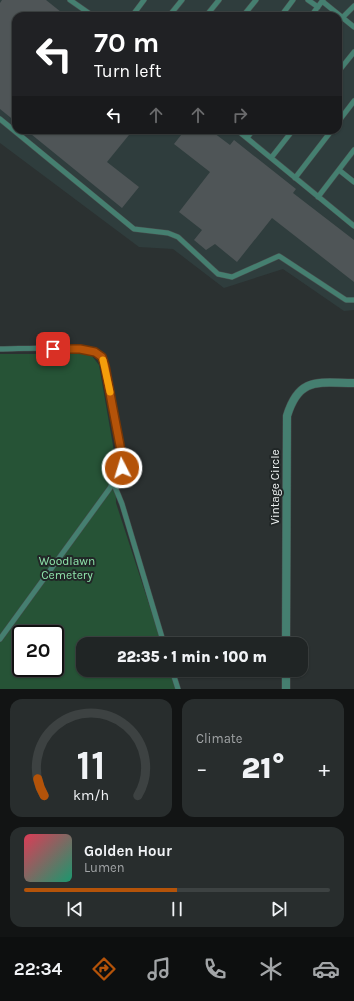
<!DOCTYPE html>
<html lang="en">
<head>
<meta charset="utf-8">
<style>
  body { margin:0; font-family:Karla,sans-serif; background:#282d2d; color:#f1f3f6; height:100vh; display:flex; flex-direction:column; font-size:15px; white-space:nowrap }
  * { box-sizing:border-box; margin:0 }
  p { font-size:13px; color:#a2a5a7 }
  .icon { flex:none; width:22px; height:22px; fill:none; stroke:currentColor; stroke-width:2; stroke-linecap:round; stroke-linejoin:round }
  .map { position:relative; height:689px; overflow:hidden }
  .side { display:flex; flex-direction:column; gap:10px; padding:10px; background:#121414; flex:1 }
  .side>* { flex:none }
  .banner { position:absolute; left:12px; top:12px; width:330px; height:122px; border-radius:12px; box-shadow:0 1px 3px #0004,0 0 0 1px #3d4242; background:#202124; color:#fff; overflow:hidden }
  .speed { position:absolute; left:12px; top:625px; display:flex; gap:8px; font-size:20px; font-weight:700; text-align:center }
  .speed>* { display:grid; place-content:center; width:52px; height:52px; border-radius:50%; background:#202525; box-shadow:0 1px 3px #0004,0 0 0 1px #3d4242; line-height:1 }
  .speed .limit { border:2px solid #111; border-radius:6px; background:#fff; color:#111 }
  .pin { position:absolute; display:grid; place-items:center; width:34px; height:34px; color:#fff; margin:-17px; border-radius:8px; box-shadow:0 2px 6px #0006 }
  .me { position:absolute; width:44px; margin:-22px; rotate:355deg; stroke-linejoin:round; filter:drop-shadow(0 0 3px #0008) }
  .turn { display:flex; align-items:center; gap:14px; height:84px; padding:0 16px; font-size:18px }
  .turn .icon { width:52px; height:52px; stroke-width:2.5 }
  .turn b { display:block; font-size:28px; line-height:34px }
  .lanes { display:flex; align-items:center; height:38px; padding:0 16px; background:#0003; justify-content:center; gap:20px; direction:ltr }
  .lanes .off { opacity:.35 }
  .big { font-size:30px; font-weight:800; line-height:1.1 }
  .side .widget { flex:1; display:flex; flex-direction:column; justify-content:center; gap:6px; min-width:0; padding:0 14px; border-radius:12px; background:#282d2d }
  .side .dial { align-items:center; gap:0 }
  .dial svg { height:104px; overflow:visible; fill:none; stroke:#3d4242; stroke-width:7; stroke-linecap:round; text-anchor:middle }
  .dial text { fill:#f1f3f6; stroke:none }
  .song { display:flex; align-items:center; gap:12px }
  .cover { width:48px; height:48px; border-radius:6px; background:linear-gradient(135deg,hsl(350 70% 55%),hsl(160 70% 35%)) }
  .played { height:4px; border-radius:2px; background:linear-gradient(90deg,#b45309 50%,#3d4242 50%) }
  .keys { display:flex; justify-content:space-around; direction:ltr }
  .heat { display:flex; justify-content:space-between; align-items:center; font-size:22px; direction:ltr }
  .side .tiles { flex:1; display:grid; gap:10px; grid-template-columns:1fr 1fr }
  .widget:last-child { grid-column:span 2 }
  .trip { position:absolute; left:76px; top:637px; width:232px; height:40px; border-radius:12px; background:#202525; box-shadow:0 1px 3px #0004,0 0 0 1px #3d4242; font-weight:800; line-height:40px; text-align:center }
  .menu { display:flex; height:64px; justify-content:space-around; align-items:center; background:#0d0f0f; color:#a2a5a7 }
  .menu .icon { width:28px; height:28px }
  .menu .current { color:#b45309 }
  .menu b { font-size:18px; color:#f1f3f6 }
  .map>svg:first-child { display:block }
  .built { fill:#2f3d3d; fill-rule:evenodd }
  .green { fill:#265336; fill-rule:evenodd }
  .building { fill:#4f5557 }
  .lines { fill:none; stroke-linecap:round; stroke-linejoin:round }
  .service-casing { stroke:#464c4c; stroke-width:6 }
  .minor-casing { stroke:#464c4c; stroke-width:9 }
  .service { stroke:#457f70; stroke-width:5 }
  .minor { stroke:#457f70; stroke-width:8 }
  .route-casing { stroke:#753606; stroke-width:10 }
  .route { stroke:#b45309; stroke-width:7 }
  .slow { stroke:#f59e0b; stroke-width:7 }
  .labels { text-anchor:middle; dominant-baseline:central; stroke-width:4; stroke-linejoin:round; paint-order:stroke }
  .street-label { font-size:12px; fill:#edf1f1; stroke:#212727 }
  .park-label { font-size:12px; fill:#8fe4ab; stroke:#212727 }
</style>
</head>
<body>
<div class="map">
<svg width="354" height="689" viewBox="0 0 354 689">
  <rect width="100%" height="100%" fill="#2b3131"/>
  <path class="built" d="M 0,0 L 354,0 L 354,310 L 344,311 L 283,269 L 224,288 L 173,249 L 139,247 L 0,143 ZM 16,16 L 338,16 L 338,130 L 16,130 Z"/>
  <path class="green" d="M 0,354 L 85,354 L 92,356 L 99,365 L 115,457 L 116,503 L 162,644 L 83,644 L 83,670 L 170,670 L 177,689 L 0,689 ZM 21,634 L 55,634 L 55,668 L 21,668 Z"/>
  <path class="building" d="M 2,0 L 46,0 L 66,16 L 16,16 L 16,122 L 0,109 L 0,3 Z
    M 26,130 L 133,130 L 107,162 L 139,187 L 122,208 Z
    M 185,130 L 210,130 L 230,145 L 234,140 L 296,189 L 293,193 L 354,240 L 354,282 L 272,218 L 237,262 L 215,244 L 206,250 L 194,240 L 202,230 L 179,212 L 210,172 L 174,144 Z"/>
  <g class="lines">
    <defs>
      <path id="service" d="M 70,0 L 93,16
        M 308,0 L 318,7
        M 322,1 L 354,27
        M 132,16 L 144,0
        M 169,16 L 182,0
        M 206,16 L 219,0
        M 243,16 L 256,0
        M 281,16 L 293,0
        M 311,16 L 323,0
        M 338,22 L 354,6
        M 338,72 L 354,52
        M 0,119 L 134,229 L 168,233 L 178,237 L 218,274 L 232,277 L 279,256 L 346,300 L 354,300
        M 338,122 L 354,101
        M 237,130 L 354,226
        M 247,138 L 253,130
        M 271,158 L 293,130
        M 339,170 L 354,182
        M 295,178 L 332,130
        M 318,197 L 354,150
        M 0,349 C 20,349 80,345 95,352 C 100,354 103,359 104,364 C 109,376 124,456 122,467 C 120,473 113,482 110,488 L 0,639
        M 113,482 L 122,504 L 164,644
        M 172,670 L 178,689"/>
      <path id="minor" d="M 286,644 L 287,416 C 299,376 319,383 354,383
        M 286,689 L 286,670"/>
    </defs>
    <use href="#service" class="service-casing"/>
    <use href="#minor" class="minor-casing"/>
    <use href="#service" class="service"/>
    <use href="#minor" class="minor"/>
  </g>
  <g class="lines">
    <defs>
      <path id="route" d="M 53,349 L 80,349 L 95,352 L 102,357 L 105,366 L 112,404 L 122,456 L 122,468"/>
    </defs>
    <use href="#route" class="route-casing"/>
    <use href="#route" class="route"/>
    <path class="slow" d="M 103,360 L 110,392"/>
  </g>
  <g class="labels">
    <g class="street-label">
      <text transform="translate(275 487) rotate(-90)">Vintage Circle</text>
    </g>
    <g class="park-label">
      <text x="67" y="561">Woodlawn<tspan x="67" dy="14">Cemetery</tspan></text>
    </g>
  </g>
</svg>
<div class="speed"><div class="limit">20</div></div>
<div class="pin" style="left:53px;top:349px;background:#d93025"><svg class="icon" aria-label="arrive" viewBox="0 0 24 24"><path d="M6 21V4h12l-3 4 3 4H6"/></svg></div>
<svg class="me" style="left:122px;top:468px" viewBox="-20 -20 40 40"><circle r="17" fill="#b45309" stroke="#fff" stroke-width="3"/><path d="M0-11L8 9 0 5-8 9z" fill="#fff"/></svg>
<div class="trip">22:35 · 1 min · 100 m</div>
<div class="banner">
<div class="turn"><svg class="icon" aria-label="left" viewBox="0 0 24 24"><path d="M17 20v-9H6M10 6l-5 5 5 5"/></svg><div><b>70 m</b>Turn left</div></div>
<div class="lanes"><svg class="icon" aria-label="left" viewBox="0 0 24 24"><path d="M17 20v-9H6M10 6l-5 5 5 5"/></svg><svg class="icon off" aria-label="ahead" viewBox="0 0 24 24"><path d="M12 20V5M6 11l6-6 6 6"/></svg><svg class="icon off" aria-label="ahead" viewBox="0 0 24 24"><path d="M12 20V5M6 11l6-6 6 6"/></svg><svg class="icon off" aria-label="right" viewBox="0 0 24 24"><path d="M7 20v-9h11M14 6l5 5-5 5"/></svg></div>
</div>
</div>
<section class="side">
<div class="tiles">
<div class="widget dial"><svg viewBox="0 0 100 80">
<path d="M14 69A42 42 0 1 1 86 69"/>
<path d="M14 69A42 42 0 0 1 9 56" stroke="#b45309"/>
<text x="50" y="56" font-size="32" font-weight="700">11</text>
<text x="50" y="72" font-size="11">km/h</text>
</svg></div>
<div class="widget"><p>Climate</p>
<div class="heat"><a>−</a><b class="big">21°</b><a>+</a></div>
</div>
<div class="widget">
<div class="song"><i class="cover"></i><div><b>Golden Hour</b><p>Lumen</p></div></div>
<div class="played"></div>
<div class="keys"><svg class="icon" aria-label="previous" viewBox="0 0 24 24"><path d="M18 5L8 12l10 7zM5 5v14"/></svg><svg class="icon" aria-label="pause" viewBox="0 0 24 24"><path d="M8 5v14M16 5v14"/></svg><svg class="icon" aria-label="next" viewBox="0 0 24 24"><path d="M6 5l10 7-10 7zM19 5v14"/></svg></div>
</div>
</div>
</section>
<nav class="menu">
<b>22:34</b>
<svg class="icon current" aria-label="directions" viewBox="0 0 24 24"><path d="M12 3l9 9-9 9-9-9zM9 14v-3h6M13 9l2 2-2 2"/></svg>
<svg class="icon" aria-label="music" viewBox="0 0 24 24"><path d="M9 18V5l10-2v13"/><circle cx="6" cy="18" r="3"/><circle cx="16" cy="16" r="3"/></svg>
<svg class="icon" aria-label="phone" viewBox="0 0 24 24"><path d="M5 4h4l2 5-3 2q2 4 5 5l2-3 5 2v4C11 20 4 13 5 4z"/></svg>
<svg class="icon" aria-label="climate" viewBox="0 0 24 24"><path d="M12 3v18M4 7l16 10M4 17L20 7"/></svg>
<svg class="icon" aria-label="car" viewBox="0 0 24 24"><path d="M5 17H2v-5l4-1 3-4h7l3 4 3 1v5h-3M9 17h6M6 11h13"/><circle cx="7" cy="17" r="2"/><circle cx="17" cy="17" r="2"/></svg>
</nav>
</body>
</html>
